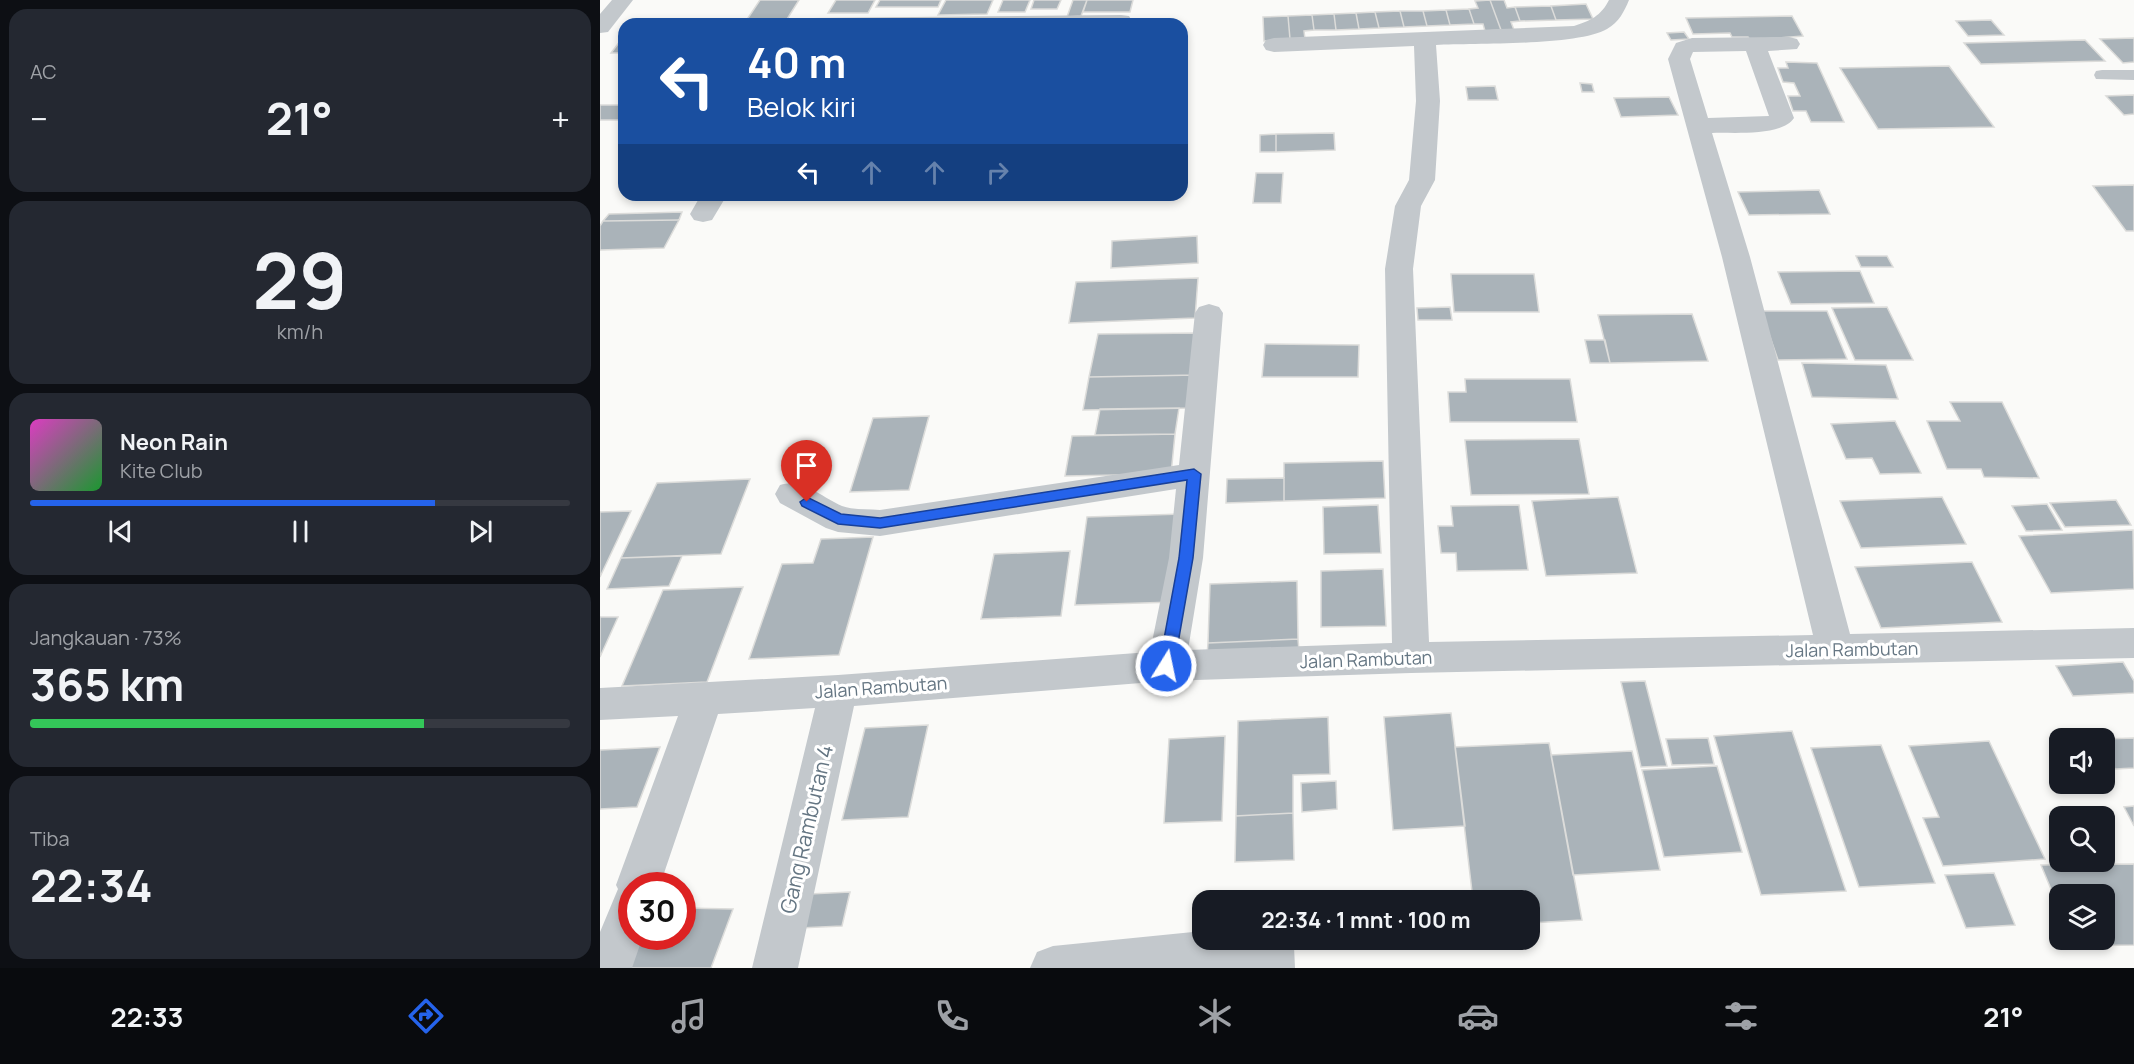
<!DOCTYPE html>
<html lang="id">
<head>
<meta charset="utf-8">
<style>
  body { margin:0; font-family:Manrope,sans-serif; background:#242831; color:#f1f3f6; height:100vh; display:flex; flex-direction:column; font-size:22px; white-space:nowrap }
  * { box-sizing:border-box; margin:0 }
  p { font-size:20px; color:#9ea1a6 }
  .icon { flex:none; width:33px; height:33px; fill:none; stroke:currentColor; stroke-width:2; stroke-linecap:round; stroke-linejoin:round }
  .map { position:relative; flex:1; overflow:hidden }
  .details { display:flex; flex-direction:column; gap:9px; padding:9px; background:#0d0f14; width:600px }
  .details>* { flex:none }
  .banner { position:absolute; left:18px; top:18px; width:570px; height:183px; border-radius:18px; box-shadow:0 3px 9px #0003; background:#1a4fa0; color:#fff; overflow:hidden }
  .buttons { position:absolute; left:1449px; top:728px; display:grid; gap:12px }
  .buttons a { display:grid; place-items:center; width:66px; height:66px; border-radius:12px; background:#171b24; box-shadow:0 3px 9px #0003; font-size:30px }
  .speed { position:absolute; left:18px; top:872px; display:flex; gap:12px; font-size:30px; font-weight:700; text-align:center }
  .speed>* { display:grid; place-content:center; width:78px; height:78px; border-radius:50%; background:#171b24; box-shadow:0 3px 9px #0003; line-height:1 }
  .speed .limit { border:9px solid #d22; background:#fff; color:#111 }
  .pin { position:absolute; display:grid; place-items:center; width:51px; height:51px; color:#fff; margin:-62px -26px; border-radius:50% 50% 50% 0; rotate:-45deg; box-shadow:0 0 6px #0007 }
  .pin .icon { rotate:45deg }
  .me { position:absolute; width:66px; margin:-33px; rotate:10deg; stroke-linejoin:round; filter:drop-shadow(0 0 4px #0008) }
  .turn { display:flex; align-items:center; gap:21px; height:126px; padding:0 30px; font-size:27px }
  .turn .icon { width:78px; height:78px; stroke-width:2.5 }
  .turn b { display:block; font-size:42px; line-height:51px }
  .lanes { display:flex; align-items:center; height:57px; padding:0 30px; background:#0003; justify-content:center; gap:30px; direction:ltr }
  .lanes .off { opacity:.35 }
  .big { font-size:45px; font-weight:700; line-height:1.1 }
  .details .tile { flex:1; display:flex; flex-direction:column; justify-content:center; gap:9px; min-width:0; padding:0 21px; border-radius:18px; background:#242831 }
  .details .dial { align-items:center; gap:0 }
  .dial b { font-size:78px; line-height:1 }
  .song { display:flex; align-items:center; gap:18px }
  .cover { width:72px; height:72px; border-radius:9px; background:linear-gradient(135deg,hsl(310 70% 55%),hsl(130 70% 35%)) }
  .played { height:6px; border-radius:3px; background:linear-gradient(90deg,#2563eb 75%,#363941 75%) }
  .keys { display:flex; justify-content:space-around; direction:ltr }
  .heat { display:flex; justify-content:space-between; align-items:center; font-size:33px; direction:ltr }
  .charge { height:9px; border-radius:4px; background:linear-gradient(90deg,#34c759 73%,#363941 0) }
  .trip { position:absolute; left:592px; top:890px; width:348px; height:60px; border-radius:18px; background:#171b24; box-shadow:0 3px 9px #0003; font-weight:700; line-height:60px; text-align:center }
  .tab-bar { display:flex; height:96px; justify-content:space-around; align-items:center; background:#090b0e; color:#9ea1a6 }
  .tab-bar .icon { width:42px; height:42px }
  .tab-bar .selected { color:#2563eb }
  .tab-bar b { font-size:27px; color:#f1f3f6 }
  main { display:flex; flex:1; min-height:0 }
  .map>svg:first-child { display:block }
  .building { fill:#aab3b9; stroke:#dcdcda; stroke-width:1.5 }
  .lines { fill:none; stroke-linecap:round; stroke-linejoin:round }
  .lane { fill:#c3c8cc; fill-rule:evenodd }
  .street { fill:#c3c8cc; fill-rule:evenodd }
  .route { fill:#2563eb; stroke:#184099; stroke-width:1.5 }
  .labels { text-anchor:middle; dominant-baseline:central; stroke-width:6; stroke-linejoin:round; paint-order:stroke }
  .street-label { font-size:18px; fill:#657683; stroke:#fff }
  .near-street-label { font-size:21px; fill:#657683; stroke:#fff }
</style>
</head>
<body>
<main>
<section class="details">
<div class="tile"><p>AC</p>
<div class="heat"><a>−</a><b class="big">21°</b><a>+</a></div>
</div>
<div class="tile dial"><b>29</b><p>km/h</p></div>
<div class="tile">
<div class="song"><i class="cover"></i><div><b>Neon Rain</b><p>Kite Club</p></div></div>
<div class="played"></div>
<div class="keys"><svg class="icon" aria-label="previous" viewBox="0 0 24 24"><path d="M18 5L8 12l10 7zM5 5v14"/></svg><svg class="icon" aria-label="pause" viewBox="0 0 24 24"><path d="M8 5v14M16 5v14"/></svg><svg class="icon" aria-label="next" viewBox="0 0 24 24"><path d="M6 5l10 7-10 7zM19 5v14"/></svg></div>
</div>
<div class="tile"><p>Jangkauan · 73%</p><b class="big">365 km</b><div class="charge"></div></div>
<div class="tile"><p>Tiba</p><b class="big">22:34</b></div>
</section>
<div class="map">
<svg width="1534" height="968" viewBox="0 0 1534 968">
  <rect width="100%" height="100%" fill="#fafaf8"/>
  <path class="building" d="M 160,0 L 199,0 L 184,24 L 144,24 Z
    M 236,0 L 275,0 L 268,13 L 228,13 Z
    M 280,0 L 341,0 L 338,7 L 276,7 Z
    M 346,0 L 393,0 L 387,14 L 338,15 Z
    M 403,0 L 430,0 L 425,12 L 398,12 Z
    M 434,0 L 461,0 L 457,9 L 431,9 Z
    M 473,0 L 487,0 L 481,16 L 467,17 Z
    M 487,0 L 533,0 L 530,12 L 483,12 Z
    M 890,0 L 904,0 L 907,8 L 915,7 L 920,21 L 911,22 L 914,30 L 901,30 Z
    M 890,0 L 901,30 L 885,31 L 883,24 L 874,24 L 869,9 L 878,8 L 875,1 Z
    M 986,4 L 993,19 L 956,20 L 951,6 Z
    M 951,6 L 956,20 L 920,21 L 915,7 Z
    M 869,9 L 874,24 L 850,25 L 846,10 Z
    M 846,10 L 850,25 L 827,26 L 823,11 Z
    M 800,11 L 823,11 L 827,26 L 804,27 Z
    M 800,11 L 804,27 L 779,28 L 775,12 Z
    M 775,12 L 779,28 L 759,29 L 756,13 Z
    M 756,13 L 759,29 L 736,30 L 734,14 Z
    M 734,14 L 736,30 L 714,30 L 712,15 Z
    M 712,15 L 714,30 L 704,31 L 705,39 L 690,39 L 688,16 Z
    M 688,16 L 690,39 L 664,41 L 663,17 Z
    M 1192,16 L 1203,36 L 1150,40 L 1148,37 L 1132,37 L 1130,33 L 1093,34 L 1086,18 Z
    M 91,19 L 87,24 L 34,24 L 37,20 Z
    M 1391,20 L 1404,35 L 1368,36 L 1356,21 Z
    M 1084,32 L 1089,39 L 1071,40 L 1067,33 Z
    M 24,36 L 24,53 L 11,53 Z
    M 1534,38 L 1534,62 L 1523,63 L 1500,39 Z
    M 1485,40 L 1505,61 L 1381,64 L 1364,43 Z
    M 1186,62 L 1217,63 L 1244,122 L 1211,122 L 1206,111 L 1193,111 L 1188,96 L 1200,96 L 1194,83 L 1183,82 L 1178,68 L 1188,68 Z
    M 1349,66 L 1394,127 L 1278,129 L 1240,68 Z
    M 980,83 L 992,84 L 994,92 L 982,92 Z
    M 895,86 L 898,100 L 868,100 L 866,87 Z
    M 1534,95 L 1534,114 L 1524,115 L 1506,96 Z
    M 1069,97 L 1078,115 L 1021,117 L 1014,98 Z
    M 0,105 L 24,105 L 24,120 L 0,120 Z
    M 734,133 L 735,150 L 676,152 L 676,134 Z
    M 676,134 L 676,152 L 660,152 L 660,135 Z
    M 656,173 L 683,173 L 681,203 L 653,203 Z
    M 1534,185 L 1534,231 L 1526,231 L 1493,186 Z
    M 1219,190 L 1230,214 L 1149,215 L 1138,192 Z
    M 82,212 L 79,220 L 3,221 L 9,214 Z
    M 79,220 L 64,248 L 0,250 L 0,226 L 3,221 Z
    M 597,236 L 598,263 L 511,268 L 512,241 Z
    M 1256,256 L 1287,256 L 1293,267 L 1261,267 Z
    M 1260,271 L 1274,303 L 1191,304 L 1178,272 Z
    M 851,274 L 934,274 L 939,312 L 854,312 Z
    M 598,278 L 595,318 L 469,323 L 476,282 Z
    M 850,307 L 852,320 L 818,320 L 817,308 Z
    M 1287,307 L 1313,360 L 1255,360 L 1232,308 Z
    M 1161,311 L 1227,311 L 1247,359 L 1178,360 Z
    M 1092,314 L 1108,361 L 1010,363 L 998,315 Z
    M 601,333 L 596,375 L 489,377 L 498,334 Z
    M 985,340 L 1005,340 L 1010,363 L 990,363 Z
    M 665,344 L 759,345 L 758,377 L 662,377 Z
    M 1202,363 L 1286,365 L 1298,399 L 1212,397 Z
    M 596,375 L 593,408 L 483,410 L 489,377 Z
    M 865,379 L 970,379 L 977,422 L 850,422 L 848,392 L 866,392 Z
    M 1350,402 L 1402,402 L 1439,478 L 1384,477 L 1381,469 L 1347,469 L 1327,421 L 1360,421 Z
    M 579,408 L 575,434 L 495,435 L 500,409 Z
    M 329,416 L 309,490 L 250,492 L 273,418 Z
    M 1295,421 L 1321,473 L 1280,474 L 1272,458 L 1246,459 L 1231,424 Z
    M 575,434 L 571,474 L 465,476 L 472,436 Z
    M 979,439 L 989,494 L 871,495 L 865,440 Z
    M 783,461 L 785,498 L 684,501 L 684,463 Z
    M 684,478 L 684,501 L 626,503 L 627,479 Z
    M 150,479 L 121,554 L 21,558 L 57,483 Z
    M 1018,497 L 1037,573 L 946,576 L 932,501 Z
    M 1342,497 L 1366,544 L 1261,548 L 1240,501 Z
    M 1516,500 L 1531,525 L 1465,527 L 1450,503 Z
    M 1447,504 L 1462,530 L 1426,531 L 1412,506 Z
    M 778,505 L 781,553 L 724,554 L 723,507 Z
    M 919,505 L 928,570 L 857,571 L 856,553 L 841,553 L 838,526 L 853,526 L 851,506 Z
    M 31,511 L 0,577 L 0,512 Z
    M 582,514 L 575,602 L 475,605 L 487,517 Z
    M 1533,530 L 1534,589 L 1451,593 L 1419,536 Z
    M 273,537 L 239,655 L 149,659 L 182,564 L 213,563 L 221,539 Z
    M 470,551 L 461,616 L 381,619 L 394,554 Z
    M 82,556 L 69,586 L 7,589 L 21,558 Z
    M 1372,562 L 1402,622 L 1281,628 L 1255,567 Z
    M 783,569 L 786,626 L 721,627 L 721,571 Z
    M 697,581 L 698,639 L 608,643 L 610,584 Z
    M 143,587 L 107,682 L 22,686 L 63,590 Z
    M 0,617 L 18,617 L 0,657 Z
    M 698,639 L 699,651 L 607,655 L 608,643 Z
    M 1523,662 L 1534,681 L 1534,693 L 1473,696 L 1456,666 Z
    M 1045,681 L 1067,766 L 1041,767 L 1021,682 Z
    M 851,713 L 865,826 L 793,830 L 784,717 Z
    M 728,717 L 730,774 L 693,775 L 693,813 L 636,816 L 638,721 Z
    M 328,725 L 308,817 L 242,820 L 265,728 Z
    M 1192,731 L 1246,891 L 1161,895 L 1114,736 Z
    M 625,736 L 622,821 L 564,823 L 569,739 Z
    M 1108,738 L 1114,764 L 1072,765 L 1066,739 Z
    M 1534,738 L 1534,768 L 1515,769 L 1504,750 L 1504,739 Z
    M 1389,741 L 1445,859 L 1343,866 L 1323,818 L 1339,817 L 1309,746 Z
    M 949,743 L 982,920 L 930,923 L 930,900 L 873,900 L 855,747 Z
    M 1281,745 L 1335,883 L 1259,887 L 1211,748 Z
    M 60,747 L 37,807 L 0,809 L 0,750 Z
    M 1032,751 L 1060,870 L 973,875 L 951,755 Z
    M 1117,766 L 1142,852 L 1064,857 L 1042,770 Z
    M 736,781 L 737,809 L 702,812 L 701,783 Z
    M 1534,806 L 1534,826 L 1524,807 Z
    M 693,813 L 694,860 L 635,862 L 636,816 Z
    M 1534,864 L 1534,945 L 1473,946 L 1471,939 L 1504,939 L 1504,894 L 1460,894 L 1460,911 L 1441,865 Z
    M 1394,873 L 1415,925 L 1366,928 L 1345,875 Z
    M 250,892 L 242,926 L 199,928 L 209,894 Z
    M 82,908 L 133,909 L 111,968 L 5,968 L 32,936 L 82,936 Z"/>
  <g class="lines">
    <path class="lane" d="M 1502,70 L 1534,70 L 1534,80 L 1496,79 L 1494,75 L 1496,71 Z"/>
    <path class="street" d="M 12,0 L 33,0 L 8,32 L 0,33 L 0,14 Z
      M 1009,0 L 1029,0 C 1024,12 1019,22 1007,29 C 978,46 874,43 836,45 L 840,101 L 835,180 L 821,206 L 813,269 L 829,642 L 1213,635 L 1122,257 L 1068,59 L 1076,43 L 1092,38 L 1189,37 L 1197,39 L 1200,44 L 1197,49 L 1168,51 L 1194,118 C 1181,137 1134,132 1112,133 L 1150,257 L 1250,634 L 1534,628 L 1534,658 L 811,673 L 566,681 L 254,706 L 198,968 L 152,968 L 215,708 L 118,714 L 60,885 L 32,885 L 32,936 L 43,936 L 32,968 L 0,968 L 0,932 L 18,889 L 16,885 L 78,716 L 0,720 L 0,688 L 238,675 L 550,652 L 569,558 L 576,489 L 280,536 L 238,532 L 226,528 L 180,503 L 175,494 L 180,485 C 204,478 221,497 242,506 C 253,510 268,509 280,510 L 579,465 L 595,313 L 599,307 L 609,304 L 619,307 L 623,313 L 603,558 L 588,650 L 792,643 L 785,269 L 795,206 L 809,180 L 816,101 L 814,46 L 674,52 L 666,50 L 663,45 L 666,40 L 674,38 L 974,26 C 990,21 1001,16 1009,0 ZM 1146,51 L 1169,116 L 1108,118 L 1090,59 L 1093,52 Z
      M 521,15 L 529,16 L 532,21 L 530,24 L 200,24 L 203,19 L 211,18 Z
      M 101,195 L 127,195 L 112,220 L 103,222 L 94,220 L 90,214 Z
      M 603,931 L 603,939 L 691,939 L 694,946 L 695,968 L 430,968 L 437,952 L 453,946 Z"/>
  </g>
  <path class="route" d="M 594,469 L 601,474 L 593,558 L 574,666 L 572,670 L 566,672 L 561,670 L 559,666 L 579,558 L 587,480 L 280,528 L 238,524 L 202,506 L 200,502 L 207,497 L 241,514 L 280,518 Z"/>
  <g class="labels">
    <g class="street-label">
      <text transform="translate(1252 649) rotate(-1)">Jalan Rambutan</text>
      <text transform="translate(766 659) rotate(-2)">Jalan Rambutan</text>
      <text transform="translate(281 687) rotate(-4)">Jalan Rambutan</text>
    </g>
    <g class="near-street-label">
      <text transform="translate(206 829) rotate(-77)">Gang Rambutan 4</text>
    </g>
  </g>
</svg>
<div class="buttons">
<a><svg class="icon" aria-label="sound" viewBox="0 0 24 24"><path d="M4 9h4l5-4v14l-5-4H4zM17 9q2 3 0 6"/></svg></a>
<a><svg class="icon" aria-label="search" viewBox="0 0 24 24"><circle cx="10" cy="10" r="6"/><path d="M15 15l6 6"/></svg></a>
<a><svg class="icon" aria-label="layers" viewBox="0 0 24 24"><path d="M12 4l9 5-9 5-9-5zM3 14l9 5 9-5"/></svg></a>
</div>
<div class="speed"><div class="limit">30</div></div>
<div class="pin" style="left:207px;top:502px;background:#d93025"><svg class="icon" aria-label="arrive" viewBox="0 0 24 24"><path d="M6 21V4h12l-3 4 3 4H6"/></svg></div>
<svg class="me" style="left:566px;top:666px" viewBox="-20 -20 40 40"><circle r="17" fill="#2563eb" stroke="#fff" stroke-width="3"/><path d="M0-11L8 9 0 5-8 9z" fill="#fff"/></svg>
<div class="trip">22:34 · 1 mnt · 100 m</div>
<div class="banner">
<div class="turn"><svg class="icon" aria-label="left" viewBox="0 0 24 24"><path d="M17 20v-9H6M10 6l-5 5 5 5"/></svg><div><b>40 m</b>Belok kiri</div></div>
<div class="lanes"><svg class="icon" aria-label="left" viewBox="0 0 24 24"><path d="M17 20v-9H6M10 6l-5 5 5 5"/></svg><svg class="icon off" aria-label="ahead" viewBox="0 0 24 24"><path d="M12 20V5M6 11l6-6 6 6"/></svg><svg class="icon off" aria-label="ahead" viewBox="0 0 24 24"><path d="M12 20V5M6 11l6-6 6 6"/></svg><svg class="icon off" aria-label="right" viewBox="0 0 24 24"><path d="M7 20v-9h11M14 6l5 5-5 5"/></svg></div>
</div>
</div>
</main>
<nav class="tab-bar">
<b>22:33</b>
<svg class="icon selected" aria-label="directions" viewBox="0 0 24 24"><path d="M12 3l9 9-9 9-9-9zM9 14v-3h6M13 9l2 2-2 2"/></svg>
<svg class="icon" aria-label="music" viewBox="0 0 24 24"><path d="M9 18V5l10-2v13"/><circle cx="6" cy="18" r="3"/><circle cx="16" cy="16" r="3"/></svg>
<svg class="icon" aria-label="phone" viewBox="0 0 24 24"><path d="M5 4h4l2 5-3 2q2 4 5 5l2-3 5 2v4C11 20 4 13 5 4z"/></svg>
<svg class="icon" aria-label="climate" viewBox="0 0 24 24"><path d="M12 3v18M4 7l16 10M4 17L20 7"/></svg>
<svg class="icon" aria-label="car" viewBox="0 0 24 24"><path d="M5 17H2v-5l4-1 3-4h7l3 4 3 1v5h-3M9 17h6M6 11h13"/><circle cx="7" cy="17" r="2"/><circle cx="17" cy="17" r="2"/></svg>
<svg class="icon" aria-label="filters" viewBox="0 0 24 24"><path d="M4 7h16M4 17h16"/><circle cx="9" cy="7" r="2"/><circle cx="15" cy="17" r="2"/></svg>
<b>21°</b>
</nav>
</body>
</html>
